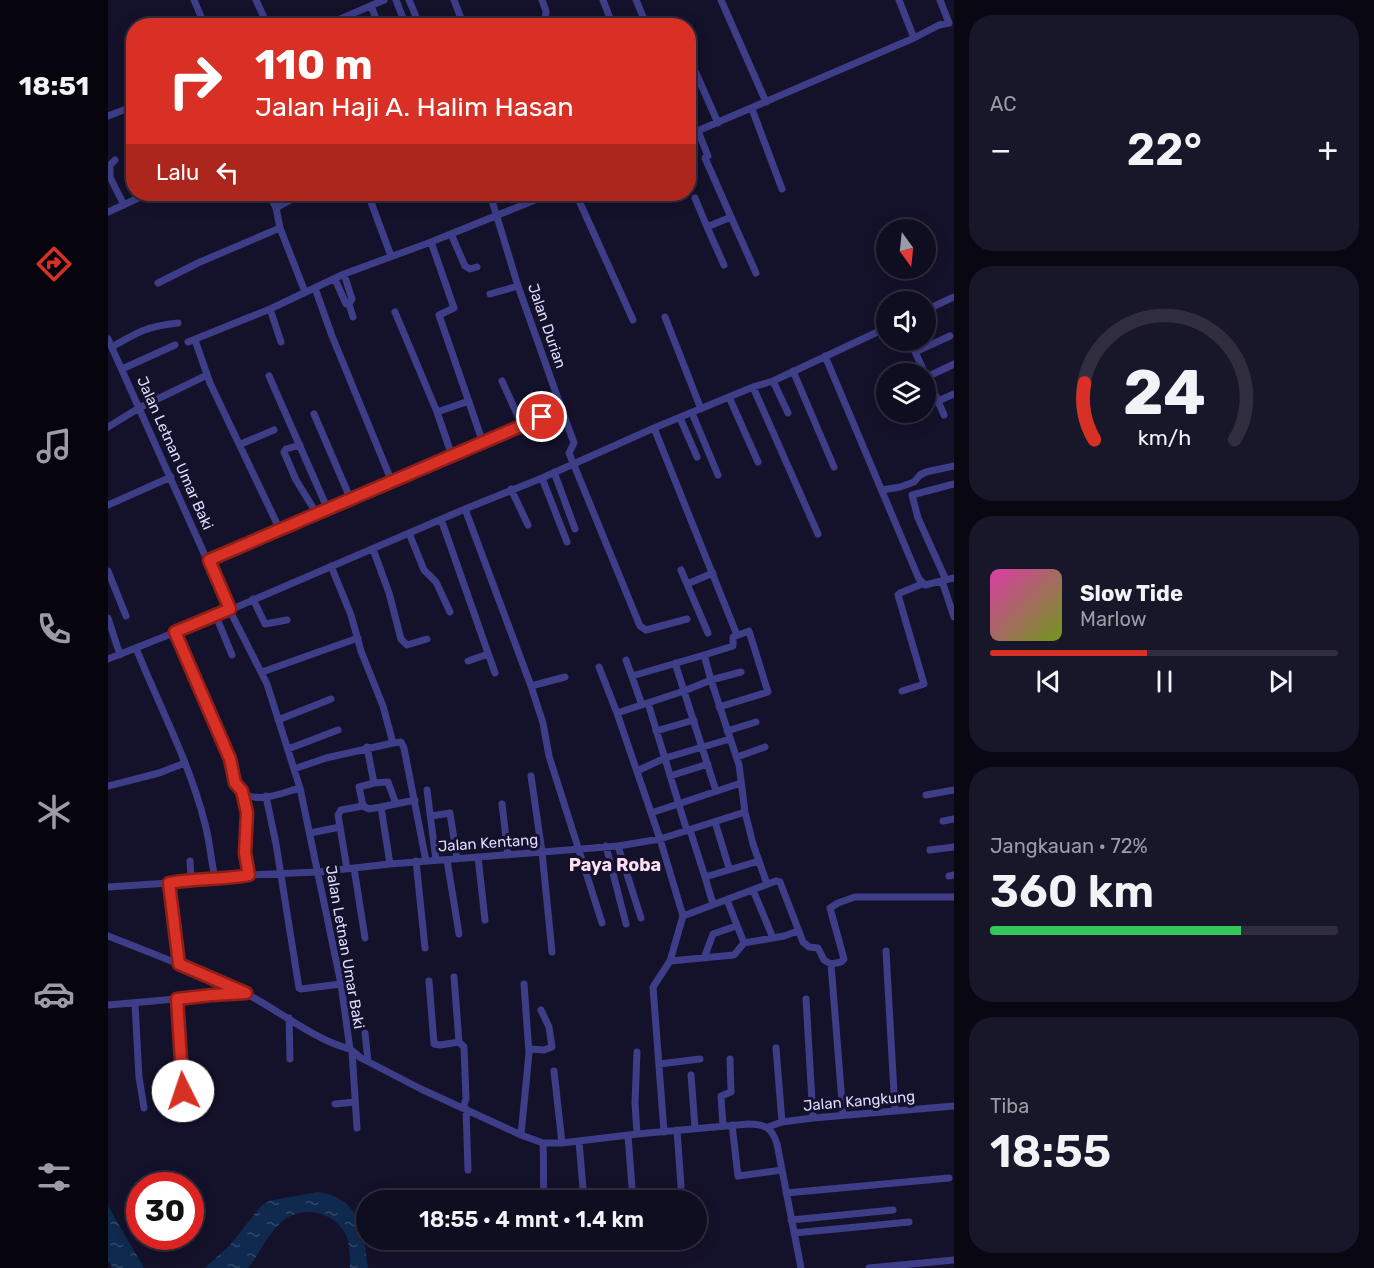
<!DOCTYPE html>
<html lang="id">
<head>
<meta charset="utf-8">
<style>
  body { margin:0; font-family:Rubik,sans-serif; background:#181629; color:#f1f3f6; height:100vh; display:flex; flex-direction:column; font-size:22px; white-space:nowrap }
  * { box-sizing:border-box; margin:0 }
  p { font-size:20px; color:#9b9ca5 }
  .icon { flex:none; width:33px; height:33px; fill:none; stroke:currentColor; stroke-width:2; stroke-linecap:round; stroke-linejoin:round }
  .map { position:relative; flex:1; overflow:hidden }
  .sheet { display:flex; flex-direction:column; gap:15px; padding:15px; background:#080712; width:420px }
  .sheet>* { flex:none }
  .banner { position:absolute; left:18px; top:18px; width:570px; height:183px; border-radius:24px; box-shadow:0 3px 15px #0003,0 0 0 2px #2f2d3e; background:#d93025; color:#fff; overflow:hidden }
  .needle { width:39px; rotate:165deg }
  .fabs { position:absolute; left:768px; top:219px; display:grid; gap:12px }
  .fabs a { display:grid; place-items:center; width:60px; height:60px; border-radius:50%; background:#0f0d20; box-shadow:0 3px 15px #0003,0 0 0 2px #2f2d3e; font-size:30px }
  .speed { position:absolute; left:18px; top:1172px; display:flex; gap:12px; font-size:30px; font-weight:700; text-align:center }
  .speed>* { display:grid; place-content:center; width:78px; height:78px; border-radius:50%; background:#0f0d20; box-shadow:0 3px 15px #0003,0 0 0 2px #2f2d3e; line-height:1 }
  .speed .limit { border:9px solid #d22; background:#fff; color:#111 }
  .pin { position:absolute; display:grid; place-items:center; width:51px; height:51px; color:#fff; margin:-26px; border:3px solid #fff; border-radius:50%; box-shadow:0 2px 6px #0007 }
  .me { position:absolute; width:66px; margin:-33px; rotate:356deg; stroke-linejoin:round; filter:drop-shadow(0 0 4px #0008) }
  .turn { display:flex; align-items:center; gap:21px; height:126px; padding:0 30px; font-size:27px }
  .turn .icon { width:78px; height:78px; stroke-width:2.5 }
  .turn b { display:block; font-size:42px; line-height:51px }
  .then { display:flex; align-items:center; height:57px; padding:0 30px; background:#0003; gap:12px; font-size:22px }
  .big { font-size:45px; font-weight:600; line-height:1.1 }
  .sheet .tile { flex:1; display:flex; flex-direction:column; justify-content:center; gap:9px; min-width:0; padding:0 21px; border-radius:24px; background:#181629 }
  .sheet .dial { align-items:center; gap:0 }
  .dial svg { height:156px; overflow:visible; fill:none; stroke:#2f2d3e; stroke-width:7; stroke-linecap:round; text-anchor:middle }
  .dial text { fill:#f1f3f6; stroke:none }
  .song { display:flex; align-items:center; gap:18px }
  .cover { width:72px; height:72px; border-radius:9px; background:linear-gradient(135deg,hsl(320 70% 55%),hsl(80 70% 35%)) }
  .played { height:6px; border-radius:3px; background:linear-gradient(90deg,#d93025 45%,#2f2d3e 45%) }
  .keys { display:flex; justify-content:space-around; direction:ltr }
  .heat { display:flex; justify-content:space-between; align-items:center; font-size:33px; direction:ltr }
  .charge { height:9px; border-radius:4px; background:linear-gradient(90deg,#34c759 72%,#2f2d3e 0) }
  .trip { position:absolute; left:248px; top:1190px; width:351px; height:60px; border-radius:30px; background:#0f0d20; box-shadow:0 3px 15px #0003,0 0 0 2px #2f2d3e; font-weight:600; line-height:60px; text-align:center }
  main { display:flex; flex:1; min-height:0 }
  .menu { display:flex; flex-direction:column; width:108px; justify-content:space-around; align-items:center; background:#06050d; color:#9b9ca5 }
  .menu .icon { width:42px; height:42px }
  .menu .selected { color:#d93025 }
  .menu b { font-size:27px; color:#f1f3f6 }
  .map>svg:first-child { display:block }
  .water { fill:url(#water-ripples) }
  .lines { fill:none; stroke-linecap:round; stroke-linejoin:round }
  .minor { stroke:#3d3d88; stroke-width:7 }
  .route-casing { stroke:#8d1f18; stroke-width:15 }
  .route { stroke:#d93025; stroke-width:10 }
  .labels { text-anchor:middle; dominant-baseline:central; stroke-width:6; stroke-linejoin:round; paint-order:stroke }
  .street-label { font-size:15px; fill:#dddbfe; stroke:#14112a }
  .quarter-label { font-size:18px; font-weight:bold; fill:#ffddf3; stroke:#14112a }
</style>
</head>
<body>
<main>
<nav class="menu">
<b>18:51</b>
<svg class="icon selected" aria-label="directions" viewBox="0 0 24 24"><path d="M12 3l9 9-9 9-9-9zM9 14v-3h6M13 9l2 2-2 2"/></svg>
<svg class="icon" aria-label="music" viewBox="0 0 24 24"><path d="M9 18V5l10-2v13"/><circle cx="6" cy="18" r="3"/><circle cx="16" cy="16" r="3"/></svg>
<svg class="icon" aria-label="phone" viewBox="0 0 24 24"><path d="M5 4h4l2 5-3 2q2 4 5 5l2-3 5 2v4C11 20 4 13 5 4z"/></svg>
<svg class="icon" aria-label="climate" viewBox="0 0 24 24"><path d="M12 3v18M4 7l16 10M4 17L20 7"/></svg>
<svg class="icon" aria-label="car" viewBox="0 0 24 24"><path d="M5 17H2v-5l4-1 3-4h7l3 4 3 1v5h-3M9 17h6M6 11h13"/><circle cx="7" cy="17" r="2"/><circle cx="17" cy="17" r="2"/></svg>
<svg class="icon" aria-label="filters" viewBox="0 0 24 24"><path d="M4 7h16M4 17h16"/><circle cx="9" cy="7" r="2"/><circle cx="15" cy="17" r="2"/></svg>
</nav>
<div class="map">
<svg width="846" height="1268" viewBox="0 0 846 1268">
  <defs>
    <pattern id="water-ripples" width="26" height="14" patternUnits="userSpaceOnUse" patternTransform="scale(1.5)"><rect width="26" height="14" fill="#102a4f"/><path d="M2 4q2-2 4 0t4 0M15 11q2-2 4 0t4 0" fill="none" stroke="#324869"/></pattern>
  </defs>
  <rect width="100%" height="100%" fill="#14112a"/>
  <path class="water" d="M 209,1192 C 252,1197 256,1231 260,1268 L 242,1268 C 242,1257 242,1245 238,1235 C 227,1213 198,1205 177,1219 C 160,1232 153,1252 140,1268 L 97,1268 L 122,1245 L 153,1206 L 161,1201 Z
    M 0,1206 L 36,1268 L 5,1268 L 0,1260 Z"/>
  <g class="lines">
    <path class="minor" d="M 86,0 L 97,26
      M 148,0 L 160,26
      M 288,0 L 298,26
      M 301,0 L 312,26
      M 346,0 L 356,26
      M 434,0 L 438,11 L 437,26
      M 495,0 L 505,26
      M 528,0 L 539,26
      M 613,0 L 658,102
      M 791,0 L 806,38
      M 263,6 L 271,26
      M 216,26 L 276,0
      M 588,73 L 610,123
      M 644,109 L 674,189
      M 0,116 L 26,106
      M 590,131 L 600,156 L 597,158 L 623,217 L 599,227 L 616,265
      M 580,135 L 806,38 L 831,25 L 841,23 L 832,0
      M 7,160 L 2,165 L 2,177 L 16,205
      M 161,194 L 168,208 L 172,228 L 197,292
      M 260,194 L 283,256
      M 468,194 L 525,320
      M 587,198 L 599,227
      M 168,208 L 186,198 L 189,194
      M 0,212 L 39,194
      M 623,217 L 648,273
      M 343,234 L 357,266 L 362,269 L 369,267
      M 323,242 L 346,308 L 331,315 L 375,443
      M 236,274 L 244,299 L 241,304
      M 227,279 L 238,304 L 241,304 L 245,317
      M 50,283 L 92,262 L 172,228
      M 207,288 L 224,336 L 284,482
      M 382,294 L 410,286
      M 162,309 L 173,342
      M 818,310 L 846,297
      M 287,312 L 329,412 L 361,401
      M 557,317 L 593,409
      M 0,339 L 121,609 L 159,684 L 192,788 L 233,984 L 242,1049 L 253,1058 L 313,1089 L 413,1135 L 435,1143 L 454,1143 L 529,1134 L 640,1124 C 656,1124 664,1127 669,1144 L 693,1268
      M 87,340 L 102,383 L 172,530
      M 802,340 L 817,374
      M 80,342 L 162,309 L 236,274 L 323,242 L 442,194
      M 4,347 C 30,332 40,326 70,323
      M 807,352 L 842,336
      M 717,356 L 811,579 L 817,585 L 846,578
      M 14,369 L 67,345
      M 685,371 L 726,467
      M 818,374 L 830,401 L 846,394
      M 161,376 L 220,510
      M 819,377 L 846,364
      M 394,381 L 414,425
      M 665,381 L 680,413
      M 645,387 L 710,534
      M 621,397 L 650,462
      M 830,401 L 836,415
      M 454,410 L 466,443 L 461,453 L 532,626 L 538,630 L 579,619
      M 329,412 L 344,456
      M 584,413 L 610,475
      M 206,414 L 243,500
      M 572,418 L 589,457
      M 0,427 L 31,408 L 99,375
      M 546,428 L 629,635
      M 133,444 L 166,430
      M 192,445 L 178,449 L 176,452 L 188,480 L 209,514
      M 446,472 L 467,529
      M 434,478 L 459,542
      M 403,489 L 420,525
      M 774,490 L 792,487 L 806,482 L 812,475 L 818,472 L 846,466
      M 0,505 L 63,477
      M 357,509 L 423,686 L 435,723 L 441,756 L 494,923
      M 333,519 L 387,673
      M 301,533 L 316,570 L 328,582 L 342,612
      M 265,549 L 281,593 L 293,639 L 299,645 L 319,639
      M 101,560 L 414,425 L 454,410 L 410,286 L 382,194
      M 223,566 L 243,615 L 253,651 L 275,706 L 285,743 L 293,742 L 296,748 L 318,861
      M 573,570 L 600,633
      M 0,571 L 18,616
      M 838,580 L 810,518 L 804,495 L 846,484
      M 834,581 L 846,617
      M 579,584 L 605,573
      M 145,599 L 157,624 L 179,620
      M 108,616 L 124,655
      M 0,618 L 12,655
      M 67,632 C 86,673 105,714 121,757 C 126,770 125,791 141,796 C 157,801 177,792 192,788
      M 28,648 C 51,706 82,763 97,824 C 102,842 103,860 107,879
      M 0,659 L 108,616 L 357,509 L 434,478 L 546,428 L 645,387 L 665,381 L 778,328
      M 518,660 L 534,705
      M 360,661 L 380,654
      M 567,663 L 608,791
      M 491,667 L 509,713
      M 154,672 L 250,638
      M 524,676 L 596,655
      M 423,686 L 457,677
      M 794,691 L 816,684 L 790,595 L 792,593 L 814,584
      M 540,703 L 579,831
      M 611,707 L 660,692 L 641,631 L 625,637 L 625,646 L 596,655 L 603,680 L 633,672
      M 170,720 L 223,699
      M 548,731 L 586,720
      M 619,731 L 648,722
      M 180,749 L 230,730
      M 629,757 L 657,747
      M 186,769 L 218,758 L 285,743
      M 529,771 L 557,758 L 622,739
      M 423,776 L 434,852 L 444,952
      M 562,776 L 600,764
      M 266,783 L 280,782 L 288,804
      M 0,786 L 51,773 L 77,763
      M 319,790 L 328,860
      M 134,791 L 138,808 L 137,853 L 141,875
      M 818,795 L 846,790
      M 158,796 L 168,844 L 191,988 L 193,989 L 233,984
      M 394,804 L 400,855
      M 255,806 L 251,787 L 266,783 L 259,747
      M 273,807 L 307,800
      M 543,813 L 633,783
      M 323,816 L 342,813 L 349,859
      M 835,821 L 846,819
      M 607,822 L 621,868
      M 582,830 L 597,877
      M 202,833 L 232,827
      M 498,846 L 518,924
      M 510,846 L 533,918
      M 822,850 L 846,847
      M 370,857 L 377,920
      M 339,860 L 351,934
      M 82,861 L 83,879
      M 308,861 L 317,948
      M 246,868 L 257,938
      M 239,869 L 230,815 L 233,810 L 255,806 L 261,809 L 273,807 L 282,864
      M 841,876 L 846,875
      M 61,883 L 71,964
      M 0,887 L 61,883 L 83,879 L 128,878 L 141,875 L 210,872 L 282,864 L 510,846 L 552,839 L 637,812
      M 645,890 L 665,938
      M 619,900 L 636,943
      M 605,904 L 597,877 L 651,861
      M 575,916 L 668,881 L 672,882 L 695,942 L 701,947 L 710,948 L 716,960 L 723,964 L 735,1115
      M 0,936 C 46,954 92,971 137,993 C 169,1009 208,1041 242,1049
      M 778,951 L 787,1111
      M 596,958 L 605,934 L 628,926
      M 562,961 L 626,955 L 636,943 L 676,936 L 690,931
      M 723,964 L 733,962 L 736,959 L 722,908 L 730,903 L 747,897 L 846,897
      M 346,977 L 351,1042 L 356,1047 L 358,1099 L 355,1108
      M 321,981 L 326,1044 L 332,1045 L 351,1042
      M 69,999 L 75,1091
      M 698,999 L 705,1118
      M 27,1004 L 31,1077 L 36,1108
      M 0,1005 L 135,993
      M 181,1018 L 182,1059
      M 257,1033 L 260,1061
      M 668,1048 L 674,1122
      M 421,1049 L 436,1050 L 444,1047 L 441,1027 L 433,1010
      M 244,1051 L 249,1128
      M 551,1064 L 592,1059
      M 446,1071 L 454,1143
      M 583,1075 L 587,1128
      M 227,1104 L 247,1102
      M 358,1109 L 360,1170
      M 624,1125 L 630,1176 L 674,1170
      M 615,1126 L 613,1096 L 623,1092 L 622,1059
      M 660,1127 L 674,1122 L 705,1118 L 846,1106
      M 569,1130 L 573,1186
      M 556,1132 L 545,987 L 562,961 L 575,916 L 552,839 L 509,713 L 576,691 L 603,680 L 631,765 L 637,812 L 645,844 L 659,884
      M 529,1134 L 527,1103 L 529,1052
      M 413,1135 L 421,1053 L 416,984
      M 520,1136 L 525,1200
      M 471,1142 L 476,1200
      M 435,1143 C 436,1163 435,1181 436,1200
      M 678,1193 L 841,1178
      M 683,1220 L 785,1210
      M 686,1233 L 801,1222
      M 761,1268 L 846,1260"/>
  </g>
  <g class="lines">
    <defs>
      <path id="route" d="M 75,1091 L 69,999 L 104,995 L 138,993 L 71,964 L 61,883 C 88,878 115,880 141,875 L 137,853 L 139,813 L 134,791 L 127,783 L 122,759 L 67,632 L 122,609 L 101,560 L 434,417"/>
    </defs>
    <use href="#route" class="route-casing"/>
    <use href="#route" class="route"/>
  </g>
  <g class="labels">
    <g class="street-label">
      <text transform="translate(439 326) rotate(71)">Jalan Durian</text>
      <text transform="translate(67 453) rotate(66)">Jalan Letnan Umar Baki</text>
      <text transform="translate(380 843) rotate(-4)">Jalan Kentang</text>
      <text transform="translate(237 947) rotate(80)">Jalan Letnan Umar Baki</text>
      <text transform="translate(751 1101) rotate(-5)">Jalan Kangkung</text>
    </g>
    <g class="quarter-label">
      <text x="507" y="865">Paya Roba</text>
    </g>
  </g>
</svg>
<div class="fabs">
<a><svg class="needle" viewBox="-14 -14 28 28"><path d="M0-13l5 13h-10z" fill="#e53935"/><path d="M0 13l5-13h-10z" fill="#9b9ca5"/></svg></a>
<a><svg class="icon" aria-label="sound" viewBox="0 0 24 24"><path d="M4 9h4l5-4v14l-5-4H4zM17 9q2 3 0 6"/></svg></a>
<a><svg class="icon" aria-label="layers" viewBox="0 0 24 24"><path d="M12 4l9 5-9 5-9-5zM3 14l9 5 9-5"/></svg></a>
</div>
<div class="speed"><div class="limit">30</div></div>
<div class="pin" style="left:434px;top:417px;background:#d93025"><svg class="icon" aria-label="arrive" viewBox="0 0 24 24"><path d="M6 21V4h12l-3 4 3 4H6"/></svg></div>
<svg class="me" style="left:75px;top:1091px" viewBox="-20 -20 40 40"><circle r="19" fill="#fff"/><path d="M0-13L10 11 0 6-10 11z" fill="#d93025"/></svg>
<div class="trip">18:55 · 4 mnt · 1.4 km</div>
<div class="banner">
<div class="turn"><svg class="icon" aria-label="right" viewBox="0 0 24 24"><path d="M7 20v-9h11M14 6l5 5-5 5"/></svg><div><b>110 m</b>Jalan Haji A. Halim Hasan</div></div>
<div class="then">Lalu<svg class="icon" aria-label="left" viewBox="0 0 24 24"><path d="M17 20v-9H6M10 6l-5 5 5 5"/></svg></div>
</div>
</div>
<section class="sheet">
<div class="tile"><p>AC</p>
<div class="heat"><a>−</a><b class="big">22°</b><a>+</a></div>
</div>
<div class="tile dial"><svg viewBox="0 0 100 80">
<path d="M14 69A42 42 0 1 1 86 69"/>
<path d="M14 69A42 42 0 0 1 9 40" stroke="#d93025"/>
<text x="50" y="56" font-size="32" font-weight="700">24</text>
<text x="50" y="72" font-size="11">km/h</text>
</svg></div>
<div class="tile">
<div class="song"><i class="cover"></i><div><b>Slow Tide</b><p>Marlow</p></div></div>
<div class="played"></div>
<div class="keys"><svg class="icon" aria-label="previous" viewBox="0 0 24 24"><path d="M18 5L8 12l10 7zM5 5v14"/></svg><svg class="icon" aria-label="pause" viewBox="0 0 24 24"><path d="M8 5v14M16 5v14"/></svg><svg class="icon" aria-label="next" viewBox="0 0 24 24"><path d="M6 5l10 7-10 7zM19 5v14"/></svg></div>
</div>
<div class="tile"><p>Jangkauan · 72%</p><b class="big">360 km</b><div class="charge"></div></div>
<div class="tile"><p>Tiba</p><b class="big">18:55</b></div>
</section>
</main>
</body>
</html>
